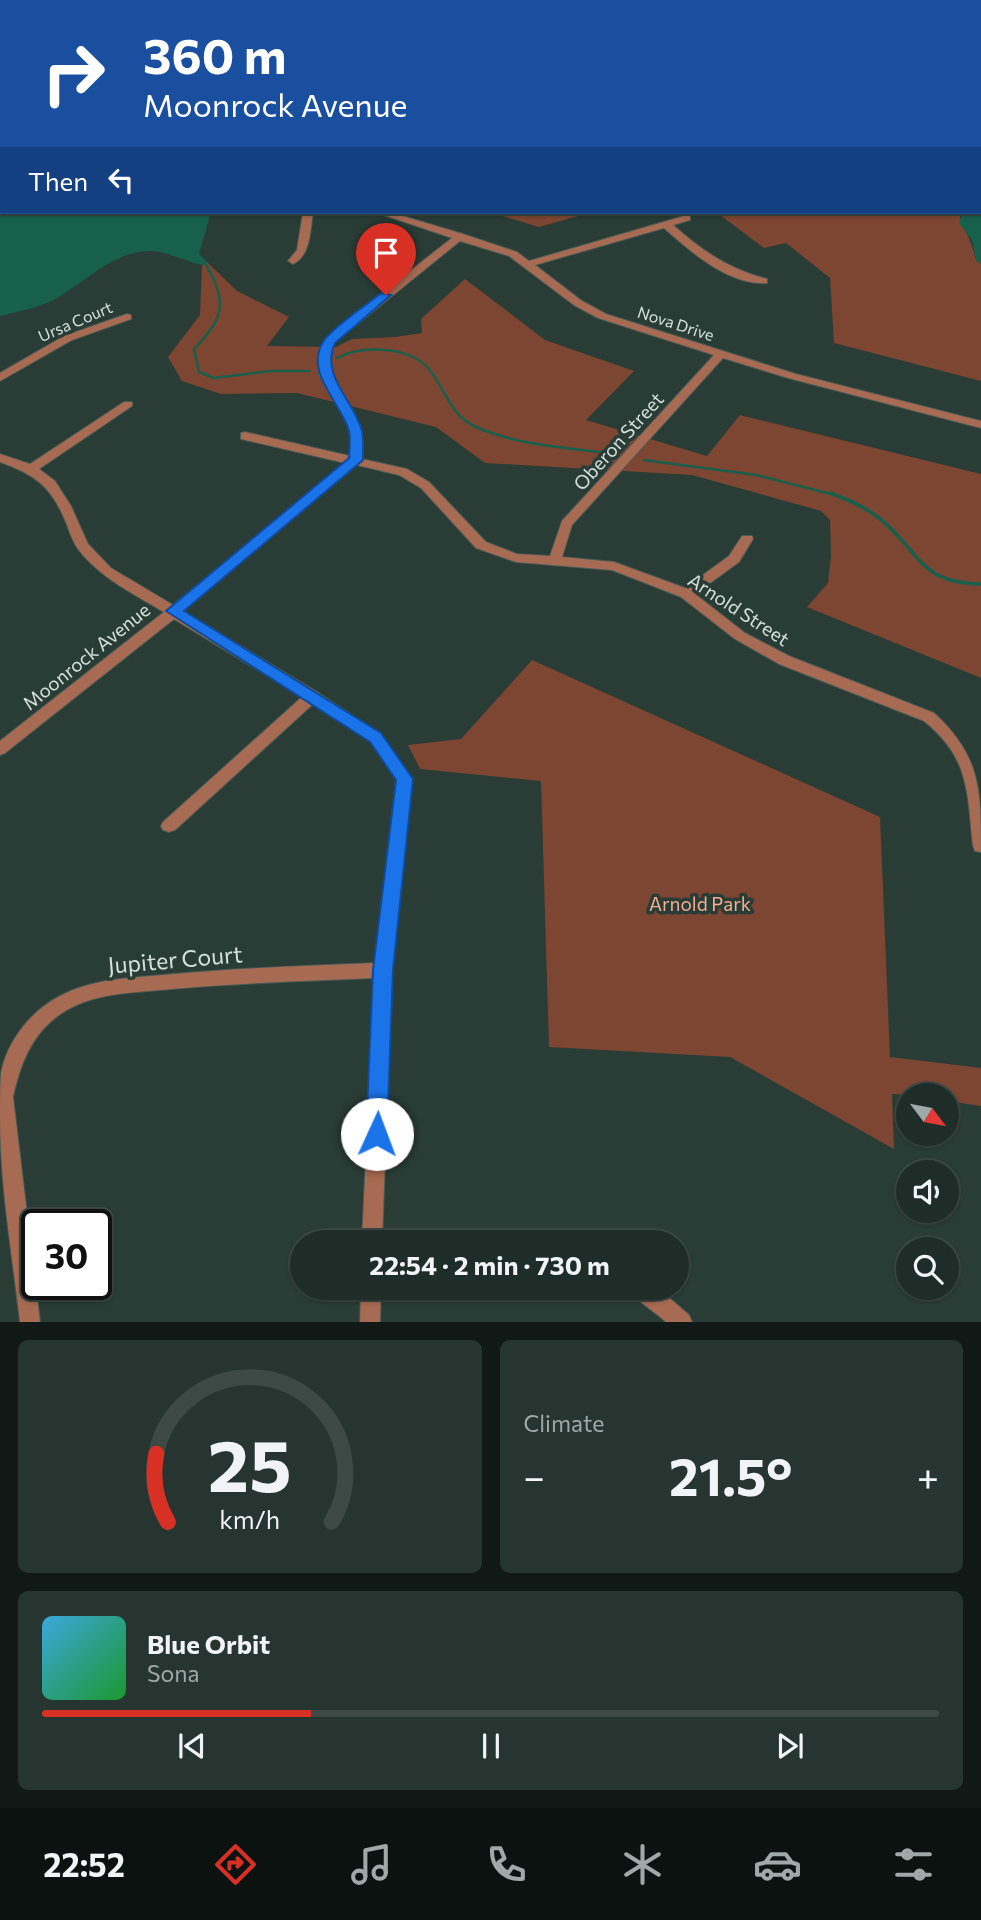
<!DOCTYPE html>
<html lang="en">
<head>
<meta charset="utf-8">
<style>
  body { margin:0; font-family:Commissioner,sans-serif; background:#273530; color:#f1f3f6; height:100vh; display:flex; flex-direction:column; font-size:26px; white-space:nowrap }
  * { box-sizing:border-box; margin:0 }
  p { font-size:23px; color:#a1a8a8 }
  .icon { flex:none; width:38px; height:38px; fill:none; stroke:currentColor; stroke-width:2; stroke-linecap:round; stroke-linejoin:round }
  .map { position:relative; height:1322px; overflow:hidden }
  .panel { display:flex; flex-direction:column; gap:18px; padding:18px; background:#111916; flex:1 }
  .panel>* { flex:none }
  .guide { position:absolute; left:0px; top:0px; width:982px; height:214px; box-shadow:0 2px 5px #0004,0 0 0 2px #3c4945; background:#1a4fa0; color:#fff; overflow:hidden }
  .needle { width:46px; rotate:122deg }
  .tools { position:absolute; left:896px; top:1083px; display:grid; gap:14px }
  .tools a { display:grid; place-items:center; width:63px; height:63px; border-radius:50%; background:#1f2d28; box-shadow:0 2px 5px #0004,0 0 0 2px #3c4945; font-size:35px }
  .speed { position:absolute; left:21px; top:1209px; display:flex; gap:14px; font-size:35px; font-weight:700; text-align:center }
  .speed>* { display:grid; place-content:center; width:91px; height:91px; border-radius:50%; background:#1f2d28; box-shadow:0 2px 5px #0004,0 0 0 2px #3c4945; line-height:1 }
  .speed .limit { border:4px solid #111; border-radius:10px; background:#fff; color:#111 }
  .pin { position:absolute; display:grid; place-items:center; width:60px; height:60px; color:#fff; margin:-72px -30px; border-radius:50% 50% 50% 0; rotate:-45deg; box-shadow:0 0 7px #0007 }
  .pin .icon { rotate:45deg }
  .me { position:absolute; width:77px; margin:-38px; rotate:2deg; stroke-linejoin:round; filter:drop-shadow(0 0 5px #0008) }
  .turn { display:flex; align-items:center; gap:24px; height:147px; padding:0 28px; font-size:32px }
  .turn .icon { width:91px; height:91px; stroke-width:2.5 }
  .turn b { display:block; font-size:49px; line-height:60px }
  .then { display:flex; align-items:center; height:66px; padding:0 28px; background:#0003; gap:14px; font-size:26px }
  .big { font-size:52px; font-weight:700; line-height:1.1 }
  .panel .card { flex:1; display:flex; flex-direction:column; justify-content:center; gap:10px; min-width:0; padding:0 24px; border-radius:10px; background:#273530 }
  .panel .dial { align-items:center; gap:0 }
  .dial svg { height:182px; overflow:visible; fill:none; stroke:#3c4945; stroke-width:7; stroke-linecap:round; text-anchor:middle }
  .dial text { fill:#f1f3f6; stroke:none }
  .song { display:flex; align-items:center; gap:21px }
  .cover { width:84px; height:84px; border-radius:10px; background:linear-gradient(135deg,hsl(200 70% 55%),hsl(130 70% 35%)) }
  .played { height:7px; border-radius:4px; background:linear-gradient(90deg,#d93025 30%,#3c4945 30%) }
  .keys { display:flex; justify-content:space-around; direction:ltr }
  .heat { display:flex; justify-content:space-between; align-items:center; font-size:38px; direction:ltr }
  .panel .tiles { flex:1; display:grid; gap:18px; grid-template-columns:1fr 1fr }
  .card:last-child { grid-column:span 2 }
  .trip { position:absolute; left:290px; top:1230px; width:399px; height:70px; border-radius:35px; background:#1f2d28; box-shadow:0 2px 5px #0004,0 0 0 2px #3c4945; font-weight:700; line-height:70px; text-align:center }
  .tab-bar { display:flex; height:112px; justify-content:space-around; align-items:center; background:#0c1210; color:#a1a8a8 }
  .tab-bar .icon { width:49px; height:49px }
  .tab-bar .on { color:#d93025 }
  .tab-bar b { font-size:32px; color:#f1f3f6 }
  .map>svg:first-child { display:block }
  .green { fill:#7c4632 }
  .water { fill:#17604c }
  .lines { fill:none; stroke-linecap:round; stroke-linejoin:round }
  .stream-far2 { stroke:#17604c; stroke-width:2 }
  .stream-far1 { stroke:#17604c; stroke-width:2.5 }
  .stream { stroke:#17604c; stroke-width:3.5 }
  .minor-casing { stroke:#485a53; stroke-width:2 }
  .minor { fill:#a76a53; fill-rule:evenodd }
  .route { fill:#1a73e8; stroke:#114b97; stroke-width:2 }
  .labels { text-anchor:middle; dominant-baseline:central; stroke-width:7; stroke-linejoin:round; paint-order:stroke }
  .far-street-label { font-size:16px; fill:#d4e0db; stroke:#293c35 }
  .street-label { font-size:19px; fill:#d4e0db; stroke:#293c35 }
  .park-label { font-size:19px; fill:#f7ad91; stroke:#293c35 }
  .near-street-label { font-size:23px; fill:#d4e0db; stroke:#293c35 }
</style>
</head>
<body>
<div class="map">
<svg width="981" height="1322" viewBox="0 0 981 1322">
  <rect width="100%" height="100%" fill="#293c35"/>
  <path class="green" d="M 372,0 L 981,0 L 981,129 L 980,2 L 370,2 Z
    M 489,212 L 592,212 L 539,227 Z
    M 716,212 L 963,212 L 960,217 C 965,232 973,244 976,260 L 981,264 L 981,381 L 834,343 L 830,278 L 786,243 L 764,248 Z
    M 207,262 L 237,291 L 289,317 L 267,346 L 336,347 L 352,339 L 395,337 L 422,333 L 421,319 L 465,279 L 545,340 L 634,371 L 586,420 L 707,456 L 740,415 L 981,474 L 981,678 L 807,607 L 828,583 L 831,556 L 830,520 L 821,511 L 692,475 L 485,463 L 436,427 L 297,393 L 221,394 L 182,381 L 168,357 L 200,315 L 202,265 Z
    M 532,660 L 880,817 L 890,1057 L 981,1068 L 981,1106 L 947,1101 L 947,1096 L 892,1094 L 894,1149 L 730,1057 L 549,1047 L 541,781 L 420,769 L 408,745 L 461,739 Z"/>
  <path class="water" d="M 981,129 L 981,264 L 976,260 L 972,240 L 959,223 L 963,212 L 980,212 Z
    M 0,152 L 2,212 L 211,212 L 199,254 L 207,262 L 202,265 C 187,262 163,250 149,251 C 115,252 89,278 62,295 C 44,307 20,311 0,316 Z"/>
  <g class="lines">
    <path class="stream-far2" d="M 881,0 L 885,2"/>
    <path class="stream-far1" d="M 205,263 C 228,302 225,317 194,349 L 199,372 L 214,378 L 271,371 L 309,371
      M 337,358 C 361,345 408,346 428,368 C 445,387 449,414 474,426 C 515,445 562,447 606,453
      M 644,460 L 756,475 L 835,495"/>
    <path class="stream" d="M 830,493 C 847,499 865,507 879,518 C 921,551 917,583 981,584"/>
    <defs>
      <path id="minor" d="M 303,212 L 313,212 C 310,231 311,255 293,264 L 288,261 L 297,250 Z
        M 375,212 L 389,212 L 463,234 L 517,252 L 529,261 L 684,216 L 690,216 L 690,220 L 673,225 C 702,251 729,269 767,279 L 767,283 C 729,286 690,251 664,228 L 535,265 L 582,301 L 606,314 L 796,374 L 981,421 L 981,428 L 788,378 L 723,358 L 572,525 L 562,557 L 614,562 L 685,588 L 729,556 L 742,536 L 752,536 L 753,539 L 739,562 L 695,594 L 745,633 L 789,656 L 934,713 C 981,756 981,791 981,852 L 975,851 L 973,846 C 967,792 970,758 924,721 L 779,664 L 735,639 L 681,597 L 612,570 L 516,562 L 476,548 L 421,488 L 399,475 L 357,465 L 183,611 L 317,692 L 381,734 L 412,779 L 392,970 L 382,1242 L 362,1242 L 374,978 C 307,981 239,983 172,989 C 133,993 91,992 59,1015 C 31,1035 20,1065 13,1097 L 40,1322 L 20,1322 C 12,1253 0,1184 0,1116 C 0,1102 0,1087 1,1073 C 7,1041 31,1011 60,996 C 92,979 129,978 163,975 C 234,968 305,966 375,963 L 396,780 L 371,742 L 313,704 L 175,830 L 169,832 L 163,830 L 161,826 L 163,822 L 302,697 L 174,619 L 5,753 L 0,755 L 0,741 L 164,612 C 134,594 100,578 78,549 C 72,541 69,529 65,520 C 50,485 35,475 0,462 L 0,454 L 30,464 L 124,402 L 132,402 L 132,406 L 39,469 L 55,481 L 71,506 L 88,544 L 111,568 L 173,605 L 345,463 L 241,439 L 241,433 L 245,432 L 350,456 L 350,434 L 344,415 L 319,375 L 321,347 L 325,339 L 344,323 L 452,238 ZM 460,241 L 509,256 L 574,305 L 598,318 L 714,355 L 562,521 L 550,556 L 517,554 L 486,542 L 429,482 L 407,469 L 362,459 C 362,444 362,429 355,415 C 343,390 321,373 334,343 Z
        M 127,314 L 131,315 L 131,319 L 72,340 L 0,381 L 0,373 L 64,336 Z
        M 361,1288 L 381,1288 L 380,1322 L 360,1322 Z
        M 627,1288 L 658,1288 L 689,1315 L 692,1322 L 666,1322 C 657,1313 630,1296 627,1288 Z"/>
    </defs>
    <use href="#minor" class="minor-casing"/>
    <use href="#minor" class="minor"/>
  </g>
  <path class="route" d="M 381,293 L 391,295 L 335,343 C 320,377 354,400 362,431 C 364,440 363,451 363,460 L 184,611 L 381,733 L 413,779 L 393,970 L 387,1134 L 384,1141 L 377,1144 L 369,1141 L 366,1134 L 373,970 L 396,780 L 370,742 L 166,611 L 349,458 C 349,450 351,440 349,431 C 341,402 304,373 323,342 C 331,328 368,304 381,293 Z"/>
  <g class="labels">
    <g class="far-street-label">
      <text transform="translate(75 321) rotate(-23)">Ursa Court</text>
      <text transform="translate(676 323) rotate(18)">Nova Drive</text>
    </g>
    <g class="street-label">
      <text transform="translate(618 441) rotate(-48)">Oberon Street</text>
      <text transform="translate(739 609) rotate(33)">Arnold Street</text>
      <text transform="translate(86 656) rotate(-39)">Moonrock Avenue</text>
    </g>
    <g class="park-label">
      <text x="700" y="903">Arnold Park</text>
    </g>
    <g class="near-street-label">
      <text transform="translate(175 959) rotate(-5)">Jupiter Court</text>
    </g>
  </g>
</svg>
<div class="tools">
<a><svg class="needle" viewBox="-14 -14 28 28"><path d="M0-13l5 13h-10z" fill="#e53935"/><path d="M0 13l5-13h-10z" fill="#a1a8a8"/></svg></a>
<a><svg class="icon" aria-label="sound" viewBox="0 0 24 24"><path d="M4 9h4l5-4v14l-5-4H4zM17 9q2 3 0 6"/></svg></a>
<a><svg class="icon" aria-label="search" viewBox="0 0 24 24"><circle cx="10" cy="10" r="6"/><path d="M15 15l6 6"/></svg></a>
</div>
<div class="speed"><div class="limit">30</div></div>
<div class="pin" style="left:386px;top:295px;background:#d93025"><svg class="icon" aria-label="arrive" viewBox="0 0 24 24"><path d="M6 21V4h12l-3 4 3 4H6"/></svg></div>
<svg class="me" style="left:377px;top:1134px" viewBox="-20 -20 40 40"><circle r="19" fill="#fff"/><path d="M0-13L10 11 0 6-10 11z" fill="#1a73e8"/></svg>
<div class="trip">22:54 · 2 min · 730 m</div>
<div class="guide">
<div class="turn"><svg class="icon" aria-label="right" viewBox="0 0 24 24"><path d="M7 20v-9h11M14 6l5 5-5 5"/></svg><div><b>360 m</b>Moonrock Avenue</div></div>
<div class="then">Then<svg class="icon" aria-label="left" viewBox="0 0 24 24"><path d="M17 20v-9H6M10 6l-5 5 5 5"/></svg></div>
</div>
</div>
<section class="panel">
<div class="tiles">
<div class="card dial"><svg viewBox="0 0 100 80">
<path d="M14 69A42 42 0 1 1 86 69"/>
<path d="M14 69A42 42 0 0 1 9 39" stroke="#d93025"/>
<text x="50" y="56" font-size="32" font-weight="700">25</text>
<text x="50" y="72" font-size="11">km/h</text>
</svg></div>
<div class="card"><p>Climate</p>
<div class="heat"><a>−</a><b class="big">21.5°</b><a>+</a></div>
</div>
<div class="card">
<div class="song"><i class="cover"></i><div><b>Blue Orbit</b><p>Sona</p></div></div>
<div class="played"></div>
<div class="keys"><svg class="icon" aria-label="previous" viewBox="0 0 24 24"><path d="M18 5L8 12l10 7zM5 5v14"/></svg><svg class="icon" aria-label="pause" viewBox="0 0 24 24"><path d="M8 5v14M16 5v14"/></svg><svg class="icon" aria-label="next" viewBox="0 0 24 24"><path d="M6 5l10 7-10 7zM19 5v14"/></svg></div>
</div>
</div>
</section>
<nav class="tab-bar">
<b>22:52</b>
<svg class="icon on" aria-label="directions" viewBox="0 0 24 24"><path d="M12 3l9 9-9 9-9-9zM9 14v-3h6M13 9l2 2-2 2"/></svg>
<svg class="icon" aria-label="music" viewBox="0 0 24 24"><path d="M9 18V5l10-2v13"/><circle cx="6" cy="18" r="3"/><circle cx="16" cy="16" r="3"/></svg>
<svg class="icon" aria-label="phone" viewBox="0 0 24 24"><path d="M5 4h4l2 5-3 2q2 4 5 5l2-3 5 2v4C11 20 4 13 5 4z"/></svg>
<svg class="icon" aria-label="climate" viewBox="0 0 24 24"><path d="M12 3v18M4 7l16 10M4 17L20 7"/></svg>
<svg class="icon" aria-label="car" viewBox="0 0 24 24"><path d="M5 17H2v-5l4-1 3-4h7l3 4 3 1v5h-3M9 17h6M6 11h13"/><circle cx="7" cy="17" r="2"/><circle cx="17" cy="17" r="2"/></svg>
<svg class="icon" aria-label="filters" viewBox="0 0 24 24"><path d="M4 7h16M4 17h16"/><circle cx="9" cy="7" r="2"/><circle cx="15" cy="17" r="2"/></svg>
</nav>
</body>
</html>
